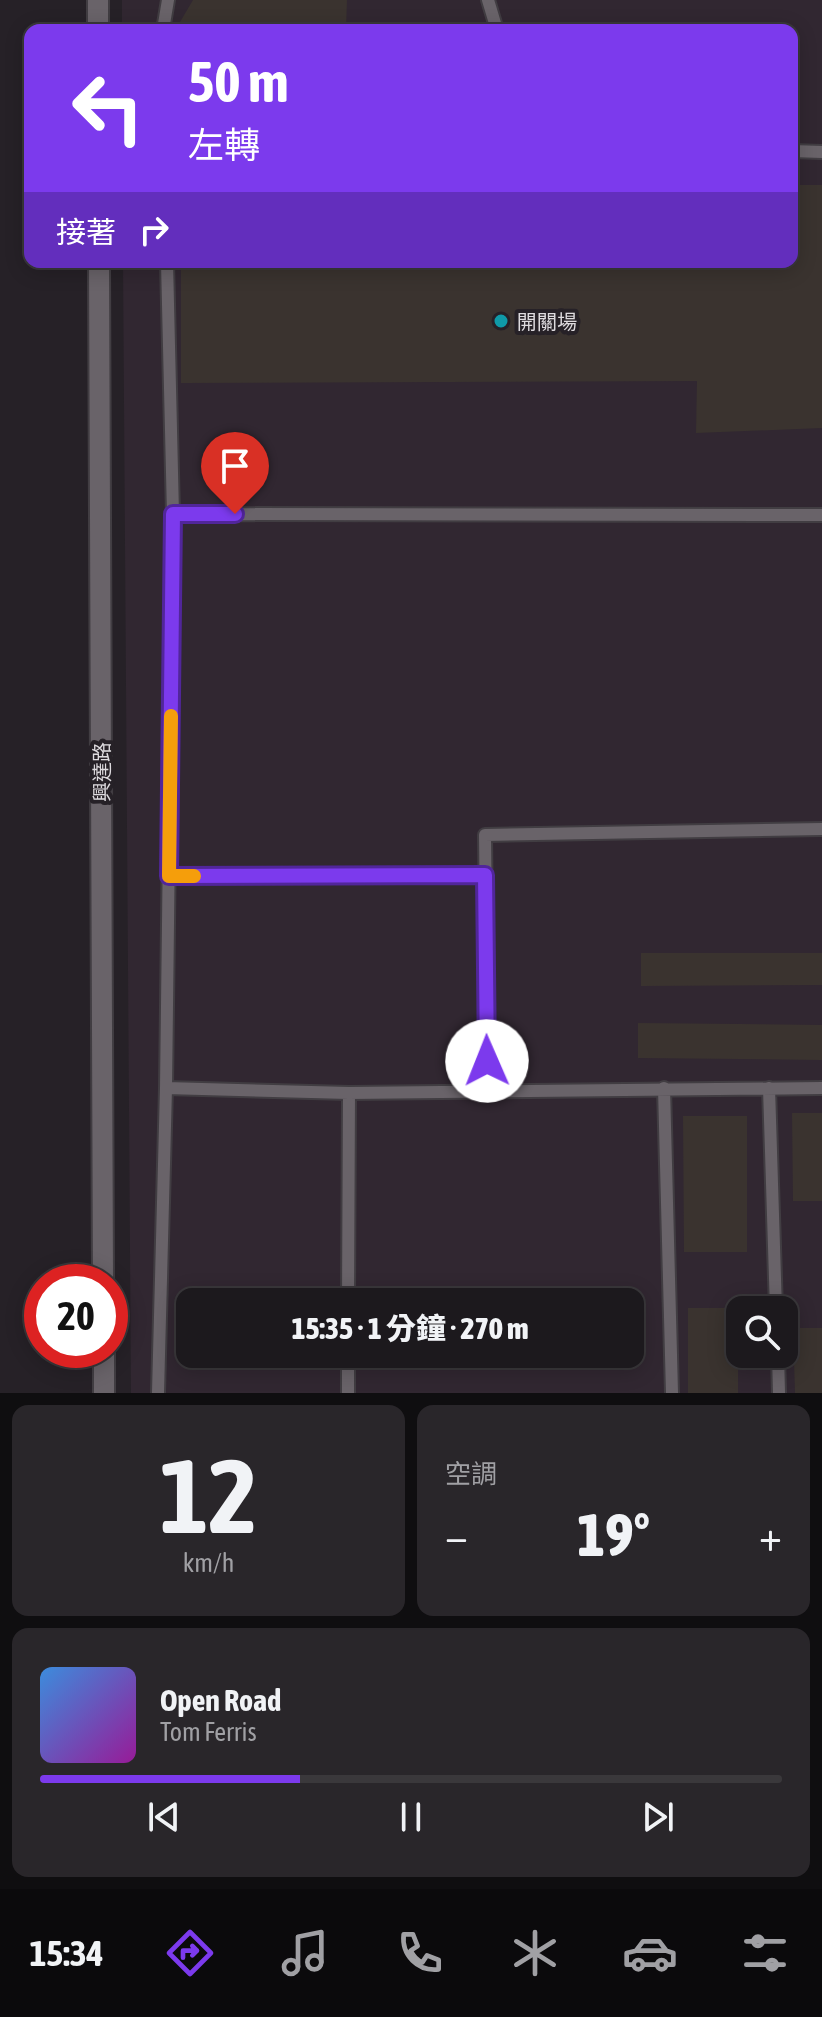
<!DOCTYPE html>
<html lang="zh-TW">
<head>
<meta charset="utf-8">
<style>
  body { margin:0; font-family:"Asap Condensed","Noto Sans TC",sans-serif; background:#29262a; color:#f1f3f6; height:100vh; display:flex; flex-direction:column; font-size:30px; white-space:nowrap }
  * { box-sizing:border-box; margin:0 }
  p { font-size:26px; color:#a0a0a4 }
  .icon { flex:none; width:44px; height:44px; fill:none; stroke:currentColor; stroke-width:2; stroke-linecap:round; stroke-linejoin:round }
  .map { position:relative; height:1393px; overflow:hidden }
  .drawer { display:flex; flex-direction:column; gap:12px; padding:12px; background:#0f0e10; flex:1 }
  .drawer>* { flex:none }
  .top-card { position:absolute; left:24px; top:24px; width:774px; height:244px; border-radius:16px; box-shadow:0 4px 20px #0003,0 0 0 2px #3a383b; background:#7c3aed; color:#fff; overflow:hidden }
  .tools { position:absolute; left:726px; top:1296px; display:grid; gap:16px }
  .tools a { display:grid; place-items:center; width:72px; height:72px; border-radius:16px; background:#1c191d; box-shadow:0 4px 20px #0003,0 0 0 2px #3a383b; font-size:40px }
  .speed { position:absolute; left:24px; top:1264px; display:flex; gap:16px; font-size:40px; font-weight:700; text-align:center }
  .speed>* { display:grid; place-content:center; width:104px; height:104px; border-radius:50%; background:#1c191d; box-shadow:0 4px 20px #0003,0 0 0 2px #3a383b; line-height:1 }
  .speed .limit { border:12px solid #d22; background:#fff; color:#111 }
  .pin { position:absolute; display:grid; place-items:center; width:68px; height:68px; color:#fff; margin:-82px -34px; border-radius:50% 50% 50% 0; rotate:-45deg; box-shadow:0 0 8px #0007 }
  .pin .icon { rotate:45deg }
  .me { position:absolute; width:88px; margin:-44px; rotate:359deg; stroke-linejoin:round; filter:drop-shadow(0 0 6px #0008) }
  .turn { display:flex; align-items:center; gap:28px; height:168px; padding:0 32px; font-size:36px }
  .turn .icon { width:104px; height:104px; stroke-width:2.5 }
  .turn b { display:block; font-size:56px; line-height:68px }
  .then { display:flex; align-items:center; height:76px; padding:0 32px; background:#0003; gap:16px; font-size:30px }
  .big { font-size:60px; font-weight:800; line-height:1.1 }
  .drawer .card { flex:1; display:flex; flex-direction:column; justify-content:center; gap:12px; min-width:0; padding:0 28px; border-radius:16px; background:#29262a }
  .drawer .dial { align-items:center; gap:0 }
  .dial b { font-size:104px; line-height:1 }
  .song { display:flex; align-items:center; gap:24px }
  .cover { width:96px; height:96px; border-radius:12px; background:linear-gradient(135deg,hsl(210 70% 55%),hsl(300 70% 35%)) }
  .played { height:8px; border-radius:4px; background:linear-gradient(90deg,#7c3aed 35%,#3a383b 35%) }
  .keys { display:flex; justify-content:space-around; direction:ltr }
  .heat { display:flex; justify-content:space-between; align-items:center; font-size:44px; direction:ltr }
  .drawer .tiles { flex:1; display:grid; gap:12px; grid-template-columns:1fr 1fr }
  .card:last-child { grid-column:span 2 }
  .trip { position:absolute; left:176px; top:1288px; width:468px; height:80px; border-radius:16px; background:#1c191d; box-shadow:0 4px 20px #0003,0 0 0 2px #3a383b; font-weight:800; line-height:80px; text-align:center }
  .tab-bar { display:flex; height:128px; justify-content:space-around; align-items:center; background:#0b0a0c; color:#a0a0a4 }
  .tab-bar .icon { width:56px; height:56px }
  .tab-bar .active { color:#7c3aed }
  .tab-bar b { font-size:36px; color:#f1f3f6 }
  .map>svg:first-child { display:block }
  .built { fill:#312731; fill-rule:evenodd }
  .building { fill:#3a332f }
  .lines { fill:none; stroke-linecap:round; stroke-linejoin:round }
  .lane-casing { stroke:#413d42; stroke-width:16 }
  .street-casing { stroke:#413d42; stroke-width:24 }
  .lane { stroke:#696369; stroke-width:12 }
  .street { stroke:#696369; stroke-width:20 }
  .route-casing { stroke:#51269a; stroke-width:20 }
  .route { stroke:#7c3aed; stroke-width:14 }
  .slow { stroke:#f59e0b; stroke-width:14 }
  .culture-dot { fill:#0f9aa8; stroke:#262127; stroke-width:3 }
  .labels { text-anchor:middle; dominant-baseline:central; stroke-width:8; stroke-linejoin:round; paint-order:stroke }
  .poi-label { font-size:20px; fill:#dedbdf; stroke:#262127; text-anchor:start }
  .street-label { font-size:20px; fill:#dedbdf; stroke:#262127 }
</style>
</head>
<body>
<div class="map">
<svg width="822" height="1393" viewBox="0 0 822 1393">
  <rect width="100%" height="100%" fill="#262127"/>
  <path class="built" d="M 122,0 L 822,0 L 822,1393 L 131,1393 L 123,262 L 792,262 L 792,30 L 122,30 ZM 190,1302 L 630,1302 L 630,1354 L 190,1354 ZM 740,1310 L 784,1310 L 784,1354 L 740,1354 Z"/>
  <path class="building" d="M 193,0 L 347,0 L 346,30 L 180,30 L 180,22 Z
    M 792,185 L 822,185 L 822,428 L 696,433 L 697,381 L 181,383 L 181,262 L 792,262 Z
    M 641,953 L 822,953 L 822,985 L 641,986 Z
    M 638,1023 L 822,1025 L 822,1060 L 638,1058 Z
    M 792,1113 L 822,1113 L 822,1201 L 793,1201 Z
    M 683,1116 L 747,1116 L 747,1252 L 684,1252 Z
    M 688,1308 L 738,1308 L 738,1393 L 688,1393 Z
    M 793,1328 L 822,1328 L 822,1393 L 795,1393 Z"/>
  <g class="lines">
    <defs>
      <path id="lane" d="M 488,0 L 497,30
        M 163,30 L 168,0
        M 792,151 L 822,152
        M 173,514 L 822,515
        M 169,876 L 485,875
        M 166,1088 L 349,1093 L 822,1088
        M 664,1088 L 672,1393
        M 769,1088 L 776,1310
        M 488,1092 L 485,835 L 822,829
        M 348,1302 L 349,1093
        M 778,1354 L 779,1393
        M 158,1393 L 166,1088 L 173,514 L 167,262
        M 348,1393 L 348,1354"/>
      <path id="street" d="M 98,0 L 98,30
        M 99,262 L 103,1282
        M 104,1350 L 104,1393"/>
    </defs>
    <use href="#lane" class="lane-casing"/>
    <use href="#street" class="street-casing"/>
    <use href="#lane" class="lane"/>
    <use href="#street" class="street"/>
  </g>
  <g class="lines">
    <defs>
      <path id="route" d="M 235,514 L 173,514 L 169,876 L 485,875 L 487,1061"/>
    </defs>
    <use href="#route" class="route-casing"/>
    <use href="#route" class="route"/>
    <path class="slow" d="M 171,716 L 169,876 L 194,876"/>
  </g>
  <circle class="culture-dot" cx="501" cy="321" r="8"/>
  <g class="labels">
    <g class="poi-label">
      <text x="517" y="321">開關場</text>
    </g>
    <g class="street-label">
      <text transform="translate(101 772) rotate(-90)">興達路</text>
    </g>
  </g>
</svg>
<div class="tools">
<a><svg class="icon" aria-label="search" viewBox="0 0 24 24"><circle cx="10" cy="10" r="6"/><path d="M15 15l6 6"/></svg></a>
</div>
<div class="speed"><div class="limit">20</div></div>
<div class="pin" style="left:235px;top:514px;background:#d93025"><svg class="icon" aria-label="arrive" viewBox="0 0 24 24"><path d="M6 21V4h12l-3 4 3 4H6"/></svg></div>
<svg class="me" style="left:487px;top:1061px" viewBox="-20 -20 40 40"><circle r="19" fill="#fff"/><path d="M0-13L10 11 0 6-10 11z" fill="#7c3aed"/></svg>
<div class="trip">15:35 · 1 分鐘 · 270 m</div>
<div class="top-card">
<div class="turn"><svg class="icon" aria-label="left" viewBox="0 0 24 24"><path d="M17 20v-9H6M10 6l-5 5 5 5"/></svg><div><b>50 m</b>左轉</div></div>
<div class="then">接著<svg class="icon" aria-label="right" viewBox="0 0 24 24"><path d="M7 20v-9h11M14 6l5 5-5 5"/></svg></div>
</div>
</div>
<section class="drawer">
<div class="tiles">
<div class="card dial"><b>12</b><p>km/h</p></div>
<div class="card"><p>空調</p>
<div class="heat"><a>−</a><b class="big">19°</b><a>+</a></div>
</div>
<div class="card">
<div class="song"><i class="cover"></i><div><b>Open Road</b><p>Tom Ferris</p></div></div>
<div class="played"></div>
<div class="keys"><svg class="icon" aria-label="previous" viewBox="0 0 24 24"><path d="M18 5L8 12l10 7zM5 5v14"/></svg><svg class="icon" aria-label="pause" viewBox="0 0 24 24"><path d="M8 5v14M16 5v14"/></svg><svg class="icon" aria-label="next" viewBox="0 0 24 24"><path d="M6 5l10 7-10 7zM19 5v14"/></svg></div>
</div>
</div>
</section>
<nav class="tab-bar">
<b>15:34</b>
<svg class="icon active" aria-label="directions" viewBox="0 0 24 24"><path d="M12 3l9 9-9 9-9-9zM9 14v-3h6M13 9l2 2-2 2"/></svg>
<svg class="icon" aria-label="music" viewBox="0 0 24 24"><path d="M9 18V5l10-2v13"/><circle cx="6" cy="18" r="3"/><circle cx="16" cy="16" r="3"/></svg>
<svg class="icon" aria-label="phone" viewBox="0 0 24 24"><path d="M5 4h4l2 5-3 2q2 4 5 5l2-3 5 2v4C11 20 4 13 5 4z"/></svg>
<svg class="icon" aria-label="climate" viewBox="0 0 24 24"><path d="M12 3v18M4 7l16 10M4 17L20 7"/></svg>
<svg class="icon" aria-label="car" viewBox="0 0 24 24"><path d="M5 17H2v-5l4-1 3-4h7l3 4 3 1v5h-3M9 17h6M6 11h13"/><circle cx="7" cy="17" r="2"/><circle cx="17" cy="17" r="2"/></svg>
<svg class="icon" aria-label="filters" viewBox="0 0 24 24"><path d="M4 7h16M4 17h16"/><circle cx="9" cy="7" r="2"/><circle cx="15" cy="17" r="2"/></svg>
</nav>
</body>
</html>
